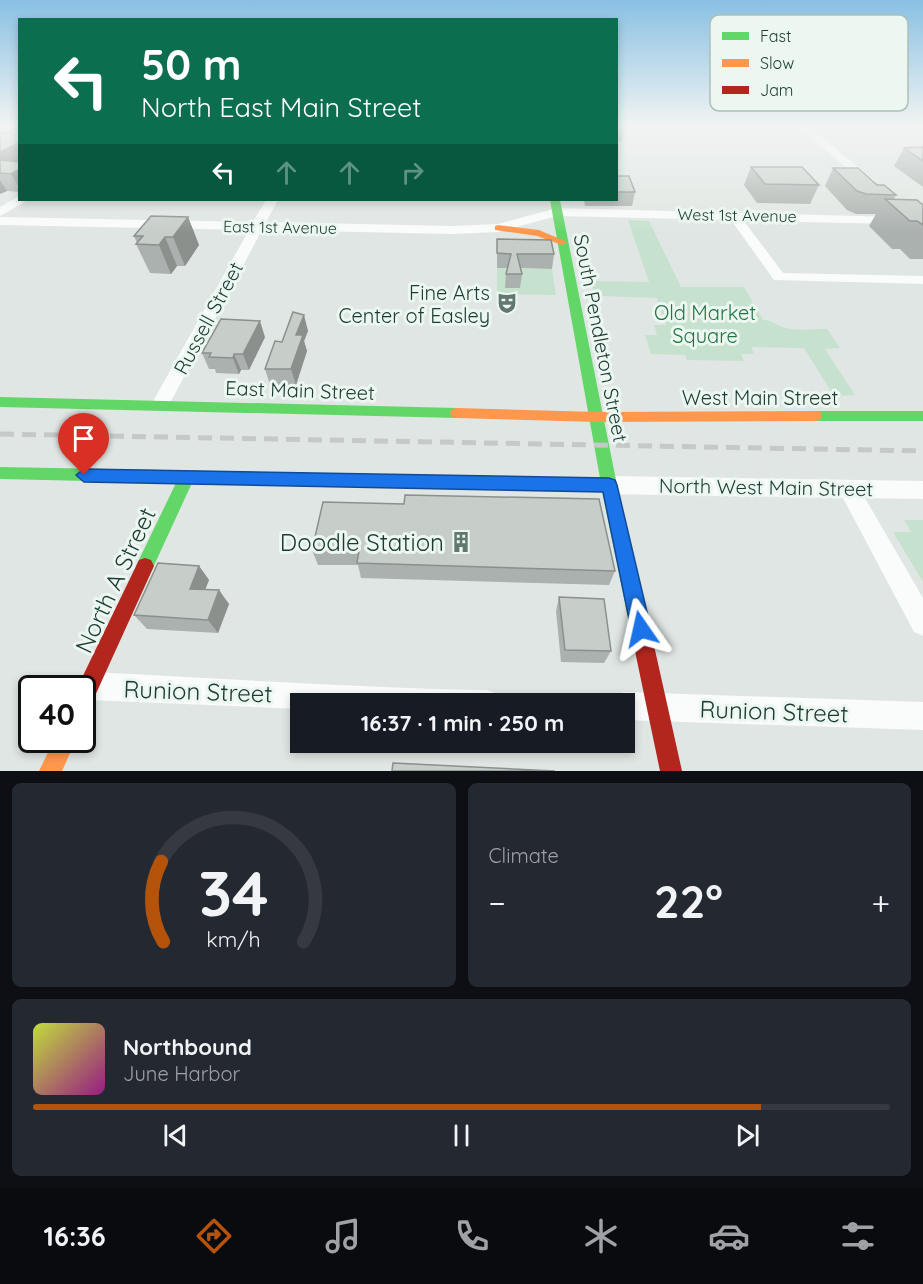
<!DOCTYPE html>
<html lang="en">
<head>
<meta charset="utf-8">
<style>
  body { margin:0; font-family:Quicksand,sans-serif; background:#242831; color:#f1f3f6; height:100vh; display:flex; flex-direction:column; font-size:22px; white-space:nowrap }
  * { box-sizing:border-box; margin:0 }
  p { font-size:20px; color:#9ea1a6 }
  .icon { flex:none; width:33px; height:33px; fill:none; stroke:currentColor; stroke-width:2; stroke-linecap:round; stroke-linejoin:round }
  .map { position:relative; height:771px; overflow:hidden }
  .sheet { display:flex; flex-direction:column; gap:12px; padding:12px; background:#0d0f14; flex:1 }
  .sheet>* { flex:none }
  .banner { position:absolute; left:18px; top:18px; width:600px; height:183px; border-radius:0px; box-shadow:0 3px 9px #0003; background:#0b6e4f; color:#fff; overflow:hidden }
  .speed { position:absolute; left:18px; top:675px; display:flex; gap:12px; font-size:30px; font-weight:700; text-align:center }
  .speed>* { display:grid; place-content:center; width:78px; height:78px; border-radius:50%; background:#171b24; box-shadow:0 3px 9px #0003; line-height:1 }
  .speed .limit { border:3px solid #111; border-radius:9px; background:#fff; color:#111 }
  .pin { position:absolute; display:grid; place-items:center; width:51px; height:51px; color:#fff; margin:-62px -26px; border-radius:50% 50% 50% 0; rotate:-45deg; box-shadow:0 0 6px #0007 }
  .pin .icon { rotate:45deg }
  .me { position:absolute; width:66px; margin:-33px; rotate:349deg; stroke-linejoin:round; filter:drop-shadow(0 0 4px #0008) }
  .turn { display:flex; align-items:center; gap:21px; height:126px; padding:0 24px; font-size:27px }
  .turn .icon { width:78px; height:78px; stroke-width:2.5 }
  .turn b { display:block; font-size:42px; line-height:51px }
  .lanes { display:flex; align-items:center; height:57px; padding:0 24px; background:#0003; justify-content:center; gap:30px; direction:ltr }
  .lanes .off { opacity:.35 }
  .big { font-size:45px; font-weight:800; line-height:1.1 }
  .sheet .widget { flex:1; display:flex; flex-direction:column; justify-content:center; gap:9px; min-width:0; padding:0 21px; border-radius:9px; background:#242831 }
  .sheet .dial { align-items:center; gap:0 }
  .dial svg { height:156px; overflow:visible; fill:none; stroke:#363941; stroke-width:7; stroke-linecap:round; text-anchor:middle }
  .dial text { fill:#f1f3f6; stroke:none }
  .song { display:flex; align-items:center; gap:18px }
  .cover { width:72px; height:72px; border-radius:9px; background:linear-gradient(135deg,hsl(70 70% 55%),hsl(310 70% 35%)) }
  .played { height:6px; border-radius:3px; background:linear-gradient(90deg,#b45309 85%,#363941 85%) }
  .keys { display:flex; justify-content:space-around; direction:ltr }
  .heat { display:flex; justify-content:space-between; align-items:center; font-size:33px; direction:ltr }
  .sheet .tiles { flex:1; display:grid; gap:12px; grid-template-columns:1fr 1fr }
  .widget:last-child { grid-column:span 2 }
  .trip { position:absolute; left:290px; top:693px; width:345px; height:60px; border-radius:0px; background:#171b24; box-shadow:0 3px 9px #0003; font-weight:800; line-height:60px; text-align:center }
  .menu { display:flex; height:96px; justify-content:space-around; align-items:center; background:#090b0e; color:#9ea1a6 }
  .menu .icon { width:42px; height:42px }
  .menu .selected { color:#b45309 }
  .menu b { font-size:27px; color:#f1f3f6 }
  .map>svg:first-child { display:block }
  .green { fill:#c6e2ce }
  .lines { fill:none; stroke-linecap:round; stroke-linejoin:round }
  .street { fill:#fafbfb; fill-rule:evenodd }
  .fast { fill:#63d668; fill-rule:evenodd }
  .slow { fill:#ff974d; fill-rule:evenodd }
  .jam { fill:#b3261e; fill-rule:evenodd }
  .rail { stroke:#c5c9c8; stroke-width:5; stroke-dasharray:14 8; stroke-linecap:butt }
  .wall { fill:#abb1ae }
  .shaded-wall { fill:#8b908d }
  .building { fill:#c7ceca; stroke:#8b908d; stroke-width:1.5 }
  .route { fill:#1a73e8; stroke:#114b97; stroke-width:1.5 }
  .labels { text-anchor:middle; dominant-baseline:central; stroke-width:6; stroke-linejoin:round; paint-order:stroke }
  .far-street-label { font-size:16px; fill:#1c3b32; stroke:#ecf7f1 }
  .poi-label { font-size:20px; fill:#1c3b32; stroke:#ecf7f1; text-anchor:end }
  .park-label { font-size:20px; fill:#227542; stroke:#ecf7f1 }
  .street-label { font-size:20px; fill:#1c3b32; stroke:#ecf7f1 }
  .near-poi-label { font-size:24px; fill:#1c3b32; stroke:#ecf7f1; text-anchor:end }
  .near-street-label { font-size:24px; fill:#1c3b32; stroke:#ecf7f1 }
  .key { fill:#ecf7f1; stroke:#aebfb8; stroke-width:1.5 }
  .key-label { font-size:16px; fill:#1c3b32 }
</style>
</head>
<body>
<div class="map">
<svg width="923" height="771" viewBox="0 0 923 771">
  <rect width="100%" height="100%" fill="#e0e6e3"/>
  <path class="green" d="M 628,220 L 649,221 L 681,287 L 744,287 L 763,320 C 772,320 777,326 786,328 C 799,331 814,329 827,329 L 840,348 L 825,349 L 855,395 L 834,396 L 804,348 L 751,347 L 754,354 L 741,354 L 744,361 L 687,360 L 685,355 L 651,354 L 645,335 L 657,335 L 654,325 L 666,325 L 657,298 L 600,296 L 593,290 L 590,281 L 649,282 Z
    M 497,268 L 552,269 L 556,295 L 497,294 Z
    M 904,520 L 923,520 L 923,582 L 893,532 L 911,532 Z"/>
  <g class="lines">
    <path class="street" d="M 796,125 L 807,125 L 875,181 L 875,185 L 867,185 Z
      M 18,197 L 28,200 L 0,216 L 0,207 Z
      M 266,200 L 278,200 L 266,222 L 453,226 L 498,224 L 557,208 L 897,217 L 903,221 L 902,224 L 744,221 L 783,273 L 923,276 L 923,284 L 774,280 L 731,220 L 557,216 L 498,232 L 453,234 L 262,230 L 169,405 L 167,410 L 153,410 L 151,405 L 249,230 L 0,225 L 0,217 L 253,222 Z
      M 609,476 L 923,481 L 923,499 L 865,498 L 923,598 L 923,636 L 914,632 L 843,498 L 609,494 L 602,491 L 598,485 L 602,479 Z
      M 90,672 C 222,678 355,688 487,690 L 497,694 L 501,704 L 300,704 L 300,709 L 90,700 L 82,697 L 82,688 L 76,686 L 80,676 Z
      M 624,692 L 923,702 L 923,730 L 624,720 L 624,704 L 611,704 L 614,696 Z"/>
    <path class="fast" d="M 550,200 L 560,200 L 617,485 L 651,632 L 648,639 L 641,642 L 634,639 L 631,632 L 602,491 L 192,483 L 151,572 L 145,574 L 139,572 L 136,566 L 176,483 L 0,479 L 0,467 L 600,478 Z
      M 0,397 L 457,408 L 462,409 L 464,413 L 462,417 L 457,418 L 0,407 Z
      M 815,411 L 923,411 L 923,421 L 815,421 L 810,420 L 808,416 L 810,412 Z"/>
    <path class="slow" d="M 498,225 L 539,230 L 567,242 L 562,245 L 537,236 L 495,230 L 495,226 Z
      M 457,408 L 598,412 L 815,411 L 820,412 L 822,416 L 820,420 L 815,421 L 598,422 L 457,418 L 452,417 L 450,413 L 452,409 Z
      M 54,740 L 76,740 L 62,771 L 39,771 Z"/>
    <path class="jam" d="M 145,558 L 151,560 L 154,566 L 89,709 L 82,712 L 82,688 L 77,688 L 139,560 Z
      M 641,622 L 648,625 L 651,632 L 682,771 L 660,771 L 631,632 L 634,625 Z"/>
    <path class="rail" d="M 0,434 L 923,451"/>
  </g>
  <path class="wall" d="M 616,125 L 626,125 L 622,141 L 616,141 Z
    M 20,126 L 20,192 L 7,191 L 0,194 L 0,133 L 5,133 Z
    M 923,147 L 923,187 L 894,166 L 904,148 Z
    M 751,167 L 819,185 L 810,204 L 757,203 L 744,185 Z
    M 833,168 L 877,185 L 896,195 L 894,199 L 923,205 L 923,259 L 910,259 L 900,249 L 892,249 L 869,226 L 876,214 L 856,214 L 847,210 L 825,186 Z
    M 616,176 L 635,192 L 632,206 L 585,206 L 584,200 L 616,200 Z
    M 188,217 L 199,245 L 185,266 L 177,266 L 171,274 L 150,273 L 136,244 L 137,243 L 134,236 Z
    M 497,239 L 554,254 L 552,269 L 520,268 L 522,274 L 520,288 L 505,288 L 506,274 L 508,268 L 497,268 Z
    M 308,331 L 304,341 L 307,351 L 296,385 L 270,385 L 265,369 L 282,342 Z
    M 265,337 L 249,370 L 241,370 L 239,374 L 216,373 L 215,369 L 209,369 L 202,353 Z
    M 323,502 L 615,571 L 609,585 L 361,578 L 358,565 L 318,565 L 312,550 Z
    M 199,566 L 209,580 L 205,589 L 229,604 L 218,633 L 147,629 L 134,615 Z
    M 559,597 L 611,651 L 604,663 L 561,662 L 556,611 Z"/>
  <path class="shaded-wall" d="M 20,142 L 20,165 L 0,173 L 0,152 Z
    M 20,169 L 20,189 L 11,174 Z
    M 0,180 L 7,191 L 0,194 Z
    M 188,217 L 199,245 L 185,266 L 173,237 Z
    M 165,237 L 177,266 L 171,274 L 159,245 Z
    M 304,315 L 308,331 L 304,341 L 307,351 L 296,385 L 291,369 L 296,335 Z
    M 260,321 L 265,337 L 249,370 L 243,354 Z
    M 234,354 L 241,370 L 239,374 L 233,358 Z
    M 199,566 L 209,580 L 200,603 L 190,589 Z
    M 219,590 L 229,604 L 218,633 L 208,620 Z"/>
  <path class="building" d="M 20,126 L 20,142 L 0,152 L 0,133 L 5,133 Z
    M 923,147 L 923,161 L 904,148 Z
    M 0,160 L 20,162 L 20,169 L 11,174 L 0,173 Z
    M 751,167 L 802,167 L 819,185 L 765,184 Z
    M 833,168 L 858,168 L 877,185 L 884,185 L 896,195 L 866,194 L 857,191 Z
    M 616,176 L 629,176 L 635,192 L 616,192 Z
    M 885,199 L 917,200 L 923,205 L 923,225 L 917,221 L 910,221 Z
    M 151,216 L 188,217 L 173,237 L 165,237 L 159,245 L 136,244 L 143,236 L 134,236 Z
    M 497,239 L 551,240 L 554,254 L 517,254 L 522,274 L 506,274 L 511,254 L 497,253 Z
    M 293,312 L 304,315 L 296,335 L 303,335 L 291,369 L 265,369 L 275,341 L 282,342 Z
    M 221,319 L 260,321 L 243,354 L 234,354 L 233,358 L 209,357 L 211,353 L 202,353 Z
    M 405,495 L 599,499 L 615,571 L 357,563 L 359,551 L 312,550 L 323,502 L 404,504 Z
    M 158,563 L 199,566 L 190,589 L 219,590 L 208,620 L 134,615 Z
    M 559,597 L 604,599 L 611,651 L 565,650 Z
    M 393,763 L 555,771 L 392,771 Z"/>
  <linearGradient id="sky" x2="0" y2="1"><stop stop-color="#89c0e3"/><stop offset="0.54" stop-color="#f1f4f2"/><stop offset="1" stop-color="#f1f4f2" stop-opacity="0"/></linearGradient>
  <rect width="923" height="233" fill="url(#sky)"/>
  <path class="route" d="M 84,469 L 609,478 L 615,480 L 617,485 L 651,629 L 648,636 L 641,639 L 634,636 L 631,629 L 603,492 L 84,482 L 76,475 Z"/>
  <defs>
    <symbol id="theatre-bare" viewBox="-9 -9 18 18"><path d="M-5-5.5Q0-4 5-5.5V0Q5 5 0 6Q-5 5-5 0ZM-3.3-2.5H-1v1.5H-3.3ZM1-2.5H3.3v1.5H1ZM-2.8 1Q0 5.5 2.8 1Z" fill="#617770" stroke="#ecf7f1" stroke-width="2.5" paint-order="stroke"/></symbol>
    <symbol id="building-bare" viewBox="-9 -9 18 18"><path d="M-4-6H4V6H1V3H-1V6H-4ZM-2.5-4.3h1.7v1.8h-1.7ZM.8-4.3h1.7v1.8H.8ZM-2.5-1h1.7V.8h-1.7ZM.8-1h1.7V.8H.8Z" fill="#617770" stroke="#ecf7f1" stroke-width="2.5" paint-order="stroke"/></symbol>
  </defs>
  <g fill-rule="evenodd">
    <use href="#theatre-bare" x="492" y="288" width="30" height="30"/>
    <use href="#building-bare" x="446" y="527" width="30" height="30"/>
  </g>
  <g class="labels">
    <g class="far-street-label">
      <text transform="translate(737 215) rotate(1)">West 1st Avenue</text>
      <text transform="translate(280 227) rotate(1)">East 1st Avenue</text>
    </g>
    <g class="poi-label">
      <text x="490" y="292">Fine Arts<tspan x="490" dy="23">Center of Easley</tspan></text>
    </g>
    <g class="park-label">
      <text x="705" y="312">Old Market<tspan x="705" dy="23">Square</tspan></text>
    </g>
    <g class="street-label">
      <text transform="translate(208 318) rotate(-62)">Russell Street</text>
      <text transform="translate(601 338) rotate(79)">South Pendleton Street</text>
      <text transform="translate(300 390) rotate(2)">East Main Street</text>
      <text x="760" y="397">West Main Street</text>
      <text transform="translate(766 487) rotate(1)">North West Main Street</text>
    </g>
    <g class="near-poi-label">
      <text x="444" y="542">Doodle Station</text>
    </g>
    <g class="near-street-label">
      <text transform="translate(115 580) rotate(-65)">North A Street</text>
      <text transform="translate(198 691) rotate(2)">Runion Street</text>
      <text transform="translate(774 711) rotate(2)">Runion Street</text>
    </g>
  </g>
  <rect x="710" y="15" width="198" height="96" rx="9" class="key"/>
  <rect x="722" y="32" width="27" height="8" fill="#63d668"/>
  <rect x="722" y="59" width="27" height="8" fill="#ff974d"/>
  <rect x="722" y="86" width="27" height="8" fill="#b3261e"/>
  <g class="key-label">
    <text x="760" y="42">Fast</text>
    <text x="760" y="69">Slow</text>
    <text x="760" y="96">Jam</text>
  </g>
</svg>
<div class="speed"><div class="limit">40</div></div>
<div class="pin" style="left:84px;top:475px;background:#d93025"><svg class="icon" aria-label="arrive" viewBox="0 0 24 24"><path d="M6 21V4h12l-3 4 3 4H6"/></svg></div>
<svg class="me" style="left:641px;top:629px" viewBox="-20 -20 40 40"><path d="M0-17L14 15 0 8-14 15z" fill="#1a73e8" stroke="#fff" stroke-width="4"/></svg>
<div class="trip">16:37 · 1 min · 250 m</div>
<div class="banner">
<div class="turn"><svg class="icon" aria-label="left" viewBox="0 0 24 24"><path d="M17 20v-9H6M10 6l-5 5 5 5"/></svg><div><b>50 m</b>North East Main Street</div></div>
<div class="lanes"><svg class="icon" aria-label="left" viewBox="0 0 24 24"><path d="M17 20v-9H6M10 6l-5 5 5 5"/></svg><svg class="icon off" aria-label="ahead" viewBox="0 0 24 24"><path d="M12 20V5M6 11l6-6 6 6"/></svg><svg class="icon off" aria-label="ahead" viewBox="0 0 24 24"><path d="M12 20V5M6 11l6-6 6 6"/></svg><svg class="icon off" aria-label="right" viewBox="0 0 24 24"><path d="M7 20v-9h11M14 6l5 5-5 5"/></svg></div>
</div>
</div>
<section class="sheet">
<div class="tiles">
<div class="widget dial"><svg viewBox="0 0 100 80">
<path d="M14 69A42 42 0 1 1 86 69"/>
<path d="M14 69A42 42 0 0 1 13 28" stroke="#b45309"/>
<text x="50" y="56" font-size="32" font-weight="700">34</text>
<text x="50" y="72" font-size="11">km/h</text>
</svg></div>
<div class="widget"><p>Climate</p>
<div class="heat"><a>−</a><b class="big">22°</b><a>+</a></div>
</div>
<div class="widget">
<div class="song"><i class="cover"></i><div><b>Northbound</b><p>June Harbor</p></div></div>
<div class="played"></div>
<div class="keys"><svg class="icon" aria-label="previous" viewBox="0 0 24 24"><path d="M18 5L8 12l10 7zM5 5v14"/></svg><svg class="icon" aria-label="pause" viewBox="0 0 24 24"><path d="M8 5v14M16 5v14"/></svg><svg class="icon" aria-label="next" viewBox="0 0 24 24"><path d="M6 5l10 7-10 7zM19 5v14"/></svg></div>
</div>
</div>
</section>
<nav class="menu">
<b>16:36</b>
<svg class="icon selected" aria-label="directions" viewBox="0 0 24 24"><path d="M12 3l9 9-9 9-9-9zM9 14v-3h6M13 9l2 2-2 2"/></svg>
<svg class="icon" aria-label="music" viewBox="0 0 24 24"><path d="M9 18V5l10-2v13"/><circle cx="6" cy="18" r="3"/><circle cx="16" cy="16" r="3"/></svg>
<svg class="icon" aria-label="phone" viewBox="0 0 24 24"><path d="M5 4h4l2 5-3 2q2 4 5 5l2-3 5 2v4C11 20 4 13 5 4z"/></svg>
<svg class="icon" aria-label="climate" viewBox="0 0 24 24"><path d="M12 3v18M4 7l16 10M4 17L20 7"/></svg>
<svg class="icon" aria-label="car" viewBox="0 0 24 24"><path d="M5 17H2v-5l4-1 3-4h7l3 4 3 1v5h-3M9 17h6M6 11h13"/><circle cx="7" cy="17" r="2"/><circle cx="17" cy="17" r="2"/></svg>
<svg class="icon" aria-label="filters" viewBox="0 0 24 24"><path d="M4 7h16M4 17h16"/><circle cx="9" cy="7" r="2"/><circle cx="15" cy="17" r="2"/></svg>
</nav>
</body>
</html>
